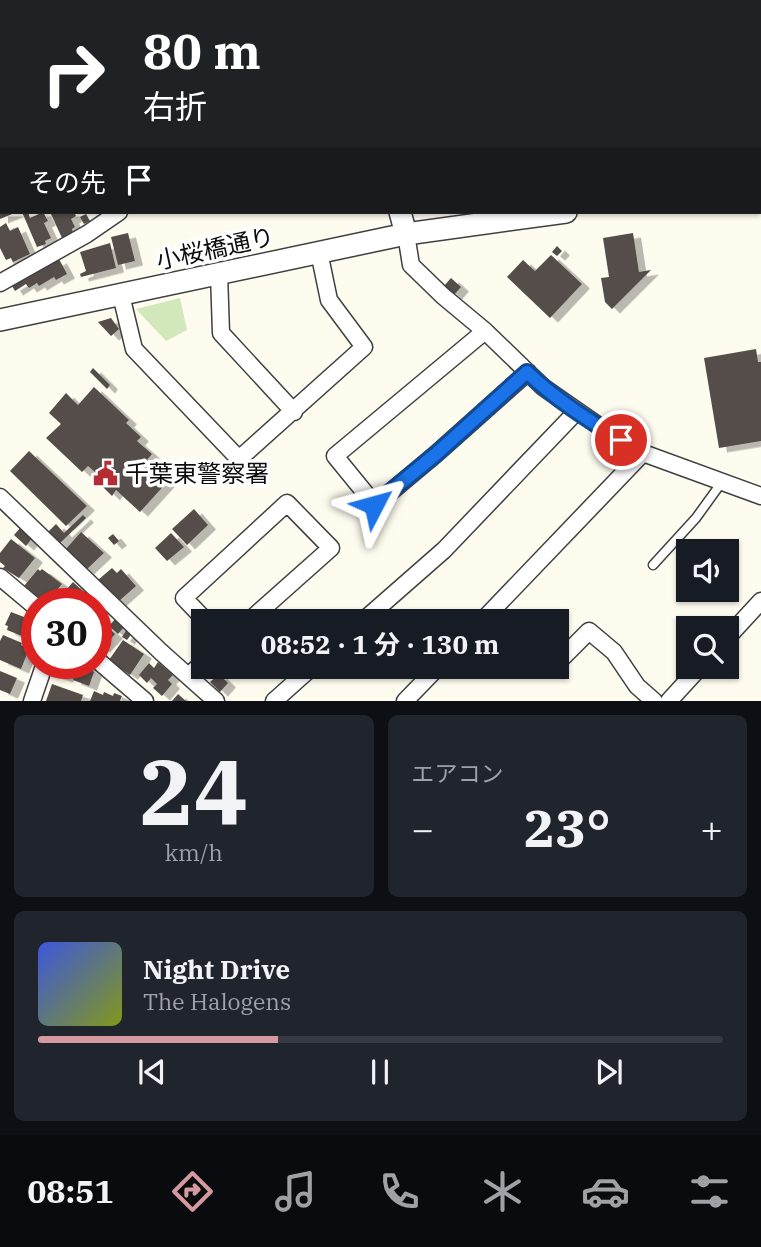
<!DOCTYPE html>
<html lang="ja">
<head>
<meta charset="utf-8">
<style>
  body { margin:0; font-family:"IBM Plex Serif","Noto Sans JP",serif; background:#20242c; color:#f1f3f6; height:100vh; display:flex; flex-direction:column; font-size:26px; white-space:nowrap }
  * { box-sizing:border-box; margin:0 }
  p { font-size:23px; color:#9ea1a6 }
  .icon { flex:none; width:38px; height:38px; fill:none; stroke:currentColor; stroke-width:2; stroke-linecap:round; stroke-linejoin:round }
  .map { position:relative; height:701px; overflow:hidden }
  .side { display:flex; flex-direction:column; gap:14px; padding:14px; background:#0d0f14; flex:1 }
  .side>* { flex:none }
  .top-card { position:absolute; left:0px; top:0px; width:761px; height:214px; box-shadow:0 2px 5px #0004; background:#202124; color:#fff; overflow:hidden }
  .tools { position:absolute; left:676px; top:539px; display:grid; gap:14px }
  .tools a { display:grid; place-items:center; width:63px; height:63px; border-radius:0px; background:#171b24; box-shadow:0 2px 5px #0004; font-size:35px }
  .speed { position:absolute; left:21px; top:588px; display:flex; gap:14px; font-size:35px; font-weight:700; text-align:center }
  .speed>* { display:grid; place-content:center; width:91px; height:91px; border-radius:50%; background:#171b24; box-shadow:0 2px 5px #0004; line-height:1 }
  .speed .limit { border:10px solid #d22; background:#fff; color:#111 }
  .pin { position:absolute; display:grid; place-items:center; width:60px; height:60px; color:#fff; margin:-30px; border:4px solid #fff; border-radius:50%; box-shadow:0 2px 7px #0007 }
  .me { position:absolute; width:77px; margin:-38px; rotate:51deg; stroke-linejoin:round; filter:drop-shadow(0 0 5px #0008) }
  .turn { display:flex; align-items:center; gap:24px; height:147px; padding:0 28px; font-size:32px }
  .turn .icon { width:91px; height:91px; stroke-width:2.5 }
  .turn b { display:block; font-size:49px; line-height:60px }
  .then { display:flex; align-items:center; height:66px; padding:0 28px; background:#0003; gap:14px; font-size:26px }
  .big { font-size:52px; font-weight:700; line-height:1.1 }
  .side .tile { flex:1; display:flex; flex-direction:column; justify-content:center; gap:10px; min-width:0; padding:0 24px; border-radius:10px; background:#20242c }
  .side .dial { align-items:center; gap:0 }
  .dial b { font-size:91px; line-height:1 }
  .song { display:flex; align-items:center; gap:21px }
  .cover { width:84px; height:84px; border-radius:10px; background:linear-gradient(135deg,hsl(230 70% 55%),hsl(70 70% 35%)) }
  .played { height:7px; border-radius:4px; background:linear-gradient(90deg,#d6999f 35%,#363941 35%) }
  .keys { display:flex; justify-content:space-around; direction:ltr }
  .heat { display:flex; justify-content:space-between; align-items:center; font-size:38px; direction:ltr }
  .side .tiles { flex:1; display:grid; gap:14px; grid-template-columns:1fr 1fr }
  .tile:last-child { grid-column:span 2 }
  .trip { position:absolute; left:191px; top:609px; width:378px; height:70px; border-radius:0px; background:#171b24; box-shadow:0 2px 5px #0004; font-weight:700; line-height:70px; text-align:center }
  .tabs { display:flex; height:112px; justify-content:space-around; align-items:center; background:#090b0e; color:#9ea1a6 }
  .tabs .icon { width:49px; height:49px }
  .tabs .selected { color:#d6999f }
  .tabs b { font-size:32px; color:#f1f3f6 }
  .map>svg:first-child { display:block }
  .green { fill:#d2e7ba }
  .building { fill:#554e4a; filter:url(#shadow) }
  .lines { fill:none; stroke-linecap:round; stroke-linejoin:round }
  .service-casing { stroke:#404040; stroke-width:11 }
  .minor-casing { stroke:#404040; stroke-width:19 }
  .tertiary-casing { stroke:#404040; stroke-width:24 }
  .service { stroke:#fff; stroke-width:8 }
  .minor { stroke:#fff; stroke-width:16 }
  .tertiary { stroke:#fff; stroke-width:21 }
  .route-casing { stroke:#114b97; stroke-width:18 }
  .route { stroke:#1a73e8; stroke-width:12 }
  .labels { text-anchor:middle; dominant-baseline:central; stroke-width:7; stroke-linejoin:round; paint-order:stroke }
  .street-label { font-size:24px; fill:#0d0d0d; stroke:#fff }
  .poi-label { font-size:24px; fill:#0d0d0d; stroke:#fff; text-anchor:start }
</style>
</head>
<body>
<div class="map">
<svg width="761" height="701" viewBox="0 0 761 701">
  <defs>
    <filter id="shadow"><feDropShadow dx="8" dy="4.5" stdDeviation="0" flood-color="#0004"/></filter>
  </defs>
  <rect width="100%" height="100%" fill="#fefbef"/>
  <path class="green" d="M 180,298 L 187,330 L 166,341 L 136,309 Z"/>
  <path class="building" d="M 0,212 L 17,212 L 0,219 Z
    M 22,212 L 28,212 L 30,218 L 39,214 L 38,212 L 43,212 L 48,221 L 44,223 L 51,238 L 45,241 L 46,244 L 37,247 Z
    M 50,212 L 74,212 L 76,216 L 71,219 L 75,227 L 72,229 L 73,233 L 62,238 Z
    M 86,214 L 90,221 L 84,224 L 80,217 Z
    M 6,223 L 10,231 L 18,227 L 30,254 L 13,262 L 11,258 L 6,260 L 0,248 L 0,227 Z
    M 128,233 L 135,261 L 118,265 L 111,237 Z
    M 633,233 L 639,272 L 651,270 L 612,309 L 605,302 L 601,278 L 609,277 L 603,238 Z
    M 110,243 L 116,268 L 81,277 L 80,274 L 86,271 L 80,252 Z
    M 557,246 L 562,251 L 557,256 L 552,252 Z
    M 551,255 L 582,284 L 550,318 L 507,277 L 523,260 L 535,271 Z
    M 59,259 L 67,274 L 56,280 L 54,277 L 39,286 L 37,283 L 29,288 L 26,284 L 15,291 L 12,286 Z
    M 451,278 L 461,287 L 454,295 L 444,286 Z
    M 111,318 L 119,329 L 111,336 L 98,322 Z
    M 756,349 L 758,362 L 761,362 L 761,441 L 719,448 L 704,358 Z
    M 93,368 L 110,385 L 107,389 L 90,372 Z
    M 94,387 L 129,420 L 126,423 L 141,437 L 137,441 L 152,454 L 147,460 L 169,480 L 140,512 L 116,490 L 112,496 L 94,478 L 97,474 L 88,466 L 82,472 L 46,438 L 61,424 L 49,413 L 66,393 L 78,405 Z
    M 29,451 L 87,506 L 66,526 L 10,471 Z
    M 194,509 L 208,525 L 187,545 L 172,529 Z
    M 83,515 L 86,518 L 59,544 L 48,532 L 56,524 L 64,533 Z
    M 21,527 L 33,537 L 26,546 L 14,535 Z
    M 81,532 L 104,553 L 86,570 L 65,550 Z
    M 171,533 L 184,547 L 167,561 L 155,548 Z
    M 113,534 L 119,541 L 114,545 L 108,538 Z
    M 11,539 L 35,558 L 19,578 L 3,568 L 5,566 L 0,562 L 0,553 Z
    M 112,568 L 117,573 L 121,569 L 136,586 L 118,602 L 98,580 Z
    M 38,569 L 40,571 L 42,569 L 62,584 L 51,597 L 48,594 L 43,601 L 24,586 Z
    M 73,582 L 97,604 L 58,604 L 56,602 Z
    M 11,612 L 37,622 L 35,628 L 37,629 L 37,642 L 7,630 L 8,626 L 5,625 Z
    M 96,618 L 115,634 L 102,648 L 96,643 Z
    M 116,618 L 125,626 L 118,634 L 109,626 Z
    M 127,629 L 133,632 L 127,640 L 122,637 Z
    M 3,635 L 22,643 L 21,645 L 29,649 L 21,669 L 0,660 L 0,641 Z
    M 123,640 L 144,654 L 130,675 L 109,660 Z
    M 158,662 L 173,675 L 168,680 L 172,684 L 162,696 L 153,688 L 157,684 L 151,678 L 147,683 L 139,675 L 149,663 L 154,668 Z
    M 53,663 L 71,663 L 65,678 L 50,673 Z
    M 79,663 L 88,664 L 87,667 L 94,672 L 89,686 L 73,680 Z
    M 0,671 L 17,678 L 10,694 L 0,690 Z
    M 219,674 L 228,683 L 220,692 L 210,682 Z
    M 52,684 L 83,695 L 81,701 L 46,701 Z
    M 94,691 L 103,695 L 104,692 L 113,696 L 114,693 L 122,696 L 120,701 L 90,701 Z
    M 178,694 L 186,701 L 172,701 Z"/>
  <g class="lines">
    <defs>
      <path id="service" d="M 653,565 L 696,518 L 722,482"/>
      <path id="minor" d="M 34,0 L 36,2
        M 171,0 L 173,2
        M 248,2 L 250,0
        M 441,2 L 443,0
        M 0,95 L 2,97
        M 0,168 L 2,167
        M 406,234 L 411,265 L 443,296 L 485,331 L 543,387 L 599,426 L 643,453 L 761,496
        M 219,274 L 221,333 L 294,412
        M 0,283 L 87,234 L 119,212
        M 121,295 L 134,349 L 239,459 L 364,347 L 329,300 L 319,252
        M 485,331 L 335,456 L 375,505 L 436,454 L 528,372
        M 0,497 L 161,652 L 216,701
        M 0,577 L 37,608
        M 206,621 L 184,598 L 287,503 L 331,548 L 249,621
        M 363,621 L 444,550 L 577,411
        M 482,621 L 643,453
        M 726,639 L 761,601
        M 96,659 L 145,701
        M 556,664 L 589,631 L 614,652 L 637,686 L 654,701
        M 188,676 L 203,663
        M 32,701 L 45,663
        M 274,701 L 312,667
        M 405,701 L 438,667
        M 669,701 L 700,667"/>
      <path id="tertiary" d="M 343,0 L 343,2
        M 760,185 L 761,185
        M 400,212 L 406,234
        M 0,320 L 406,234 L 566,212"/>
    </defs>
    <use href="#service" class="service-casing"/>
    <use href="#minor" class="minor-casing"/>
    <use href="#tertiary" class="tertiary-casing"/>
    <use href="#service" class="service"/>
    <use href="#minor" class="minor"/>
    <use href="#tertiary" class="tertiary"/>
  </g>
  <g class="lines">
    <defs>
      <path id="route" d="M 374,505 L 436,454 L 527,372 C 555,399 588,420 621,440"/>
    </defs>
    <use href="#route" class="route-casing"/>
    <use href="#route" class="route"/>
  </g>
  <defs>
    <symbol id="civic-bare" viewBox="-9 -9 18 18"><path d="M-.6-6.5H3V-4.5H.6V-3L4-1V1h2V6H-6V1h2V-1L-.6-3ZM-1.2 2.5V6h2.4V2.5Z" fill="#b62c35" stroke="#fff" stroke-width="2.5" paint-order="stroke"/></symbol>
  </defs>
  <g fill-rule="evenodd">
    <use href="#civic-bare" x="88" y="456" width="35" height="35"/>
  </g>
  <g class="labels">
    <g class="street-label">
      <text transform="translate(215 248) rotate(-12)">小桜橋通り</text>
    </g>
    <g class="poi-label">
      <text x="125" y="473">千葉東警察署</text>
    </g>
  </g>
</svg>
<div class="tools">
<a><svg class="icon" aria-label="sound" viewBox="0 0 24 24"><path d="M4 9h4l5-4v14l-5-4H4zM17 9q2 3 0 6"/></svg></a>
<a><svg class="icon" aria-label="search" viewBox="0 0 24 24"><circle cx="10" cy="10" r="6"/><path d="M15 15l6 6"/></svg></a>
</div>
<div class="speed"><div class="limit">30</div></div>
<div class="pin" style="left:621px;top:440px;background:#d93025"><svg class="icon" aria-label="arrive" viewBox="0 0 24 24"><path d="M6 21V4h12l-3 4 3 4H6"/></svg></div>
<svg class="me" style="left:374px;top:505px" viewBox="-20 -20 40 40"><path d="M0-17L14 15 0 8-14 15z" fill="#1a73e8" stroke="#fff" stroke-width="4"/></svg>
<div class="trip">08:52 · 1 分 · 130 m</div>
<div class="top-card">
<div class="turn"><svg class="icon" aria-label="right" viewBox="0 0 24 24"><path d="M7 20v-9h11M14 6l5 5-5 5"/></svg><div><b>80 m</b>右折</div></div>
<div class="then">その先<svg class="icon" aria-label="arrive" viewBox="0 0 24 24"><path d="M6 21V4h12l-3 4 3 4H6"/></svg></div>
</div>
</div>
<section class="side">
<div class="tiles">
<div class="tile dial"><b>24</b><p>km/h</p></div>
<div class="tile"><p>エアコン</p>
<div class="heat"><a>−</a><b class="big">23°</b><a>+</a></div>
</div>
<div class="tile">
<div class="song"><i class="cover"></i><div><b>Night Drive</b><p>The Halogens</p></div></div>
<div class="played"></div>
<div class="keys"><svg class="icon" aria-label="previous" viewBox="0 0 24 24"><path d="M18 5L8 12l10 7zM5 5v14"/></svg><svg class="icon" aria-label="pause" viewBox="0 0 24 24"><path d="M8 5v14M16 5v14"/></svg><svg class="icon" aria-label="next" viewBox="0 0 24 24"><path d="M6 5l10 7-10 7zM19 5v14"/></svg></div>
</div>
</div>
</section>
<nav class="tabs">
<b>08:51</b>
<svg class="icon selected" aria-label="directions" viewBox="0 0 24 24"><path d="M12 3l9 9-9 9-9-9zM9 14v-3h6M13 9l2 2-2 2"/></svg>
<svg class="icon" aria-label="music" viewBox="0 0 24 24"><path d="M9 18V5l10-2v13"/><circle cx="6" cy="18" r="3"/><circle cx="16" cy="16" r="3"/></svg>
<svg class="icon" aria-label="phone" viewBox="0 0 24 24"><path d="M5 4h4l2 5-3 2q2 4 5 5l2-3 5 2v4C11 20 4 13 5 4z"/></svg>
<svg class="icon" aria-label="climate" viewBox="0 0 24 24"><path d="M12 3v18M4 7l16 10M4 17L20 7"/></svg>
<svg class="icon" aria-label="car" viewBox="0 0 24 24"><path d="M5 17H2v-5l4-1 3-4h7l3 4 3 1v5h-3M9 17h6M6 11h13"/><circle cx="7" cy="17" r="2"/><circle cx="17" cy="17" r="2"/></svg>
<svg class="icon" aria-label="filters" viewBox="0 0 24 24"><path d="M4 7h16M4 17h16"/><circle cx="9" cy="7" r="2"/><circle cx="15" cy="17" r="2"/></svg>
</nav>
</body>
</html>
